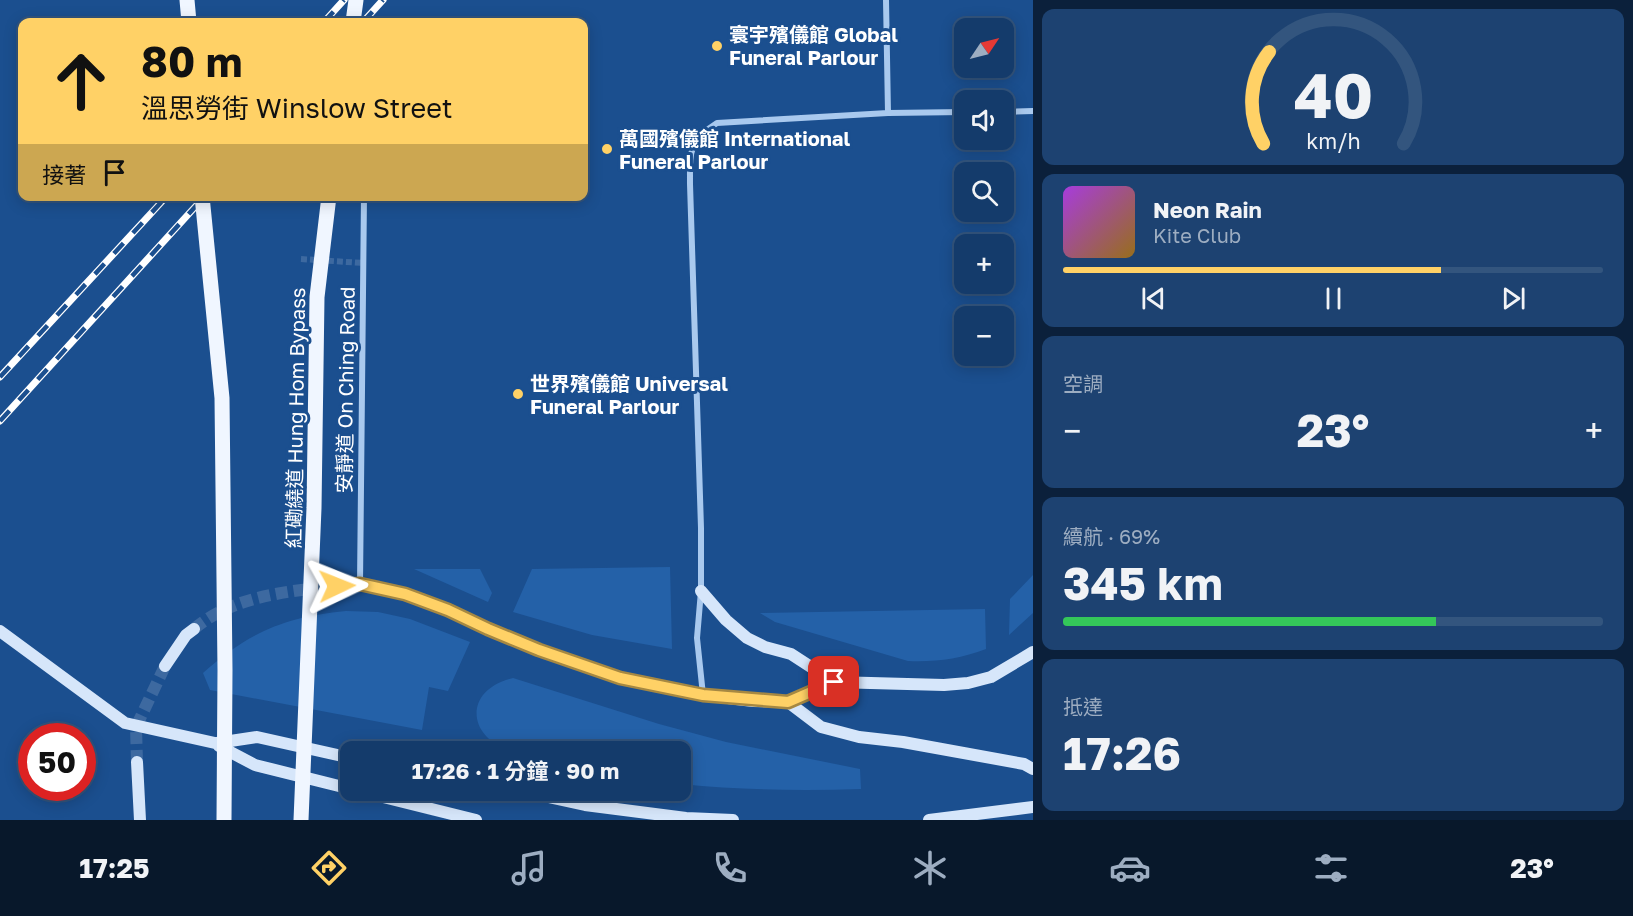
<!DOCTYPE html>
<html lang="zh-TW">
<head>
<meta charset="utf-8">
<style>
  body { margin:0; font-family:"Golos Text","Noto Sans TC",sans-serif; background:#1d4271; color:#f1f3f6; height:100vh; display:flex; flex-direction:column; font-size:22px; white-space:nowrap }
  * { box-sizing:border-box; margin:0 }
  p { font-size:20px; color:#9dadc1 }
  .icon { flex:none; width:33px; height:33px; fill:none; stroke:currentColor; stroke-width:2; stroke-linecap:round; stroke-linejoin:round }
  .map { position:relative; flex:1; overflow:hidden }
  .sheet { display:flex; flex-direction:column; gap:9px; padding:9px; background:#0b203b; width:600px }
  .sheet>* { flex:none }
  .banner { position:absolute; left:18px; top:18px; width:570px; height:183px; border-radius:12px; box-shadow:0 3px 15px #0003,0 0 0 2px #33557e; background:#ffd166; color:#111; overflow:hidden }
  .needle { width:39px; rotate:55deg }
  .tools { position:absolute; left:954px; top:18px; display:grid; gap:12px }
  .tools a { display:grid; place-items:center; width:60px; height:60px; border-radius:12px; background:#143b6b; box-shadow:0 3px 15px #0003,0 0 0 2px #33557e; font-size:30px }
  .speed { position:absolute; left:18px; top:723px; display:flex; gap:12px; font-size:30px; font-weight:700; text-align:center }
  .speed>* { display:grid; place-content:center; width:78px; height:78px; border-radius:50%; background:#143b6b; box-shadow:0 3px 15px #0003,0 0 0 2px #33557e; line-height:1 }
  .speed .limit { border:9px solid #d22; background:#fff; color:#111 }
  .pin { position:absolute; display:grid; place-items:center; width:51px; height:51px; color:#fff; margin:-26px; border-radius:12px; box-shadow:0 3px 9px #0006 }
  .me { position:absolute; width:66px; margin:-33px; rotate:88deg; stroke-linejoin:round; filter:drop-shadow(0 0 4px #0008) }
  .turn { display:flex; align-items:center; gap:21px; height:126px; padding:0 24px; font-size:27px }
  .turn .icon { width:78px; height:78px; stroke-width:2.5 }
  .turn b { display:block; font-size:42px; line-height:51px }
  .then { display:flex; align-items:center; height:57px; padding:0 24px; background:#0003; gap:12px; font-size:22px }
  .big { font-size:45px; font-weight:700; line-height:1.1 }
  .sheet .card { flex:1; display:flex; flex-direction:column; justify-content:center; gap:9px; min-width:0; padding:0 21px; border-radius:12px; background:#1d4271 }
  .sheet .dial { align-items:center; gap:0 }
  .dial svg { height:156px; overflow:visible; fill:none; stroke:#33557e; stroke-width:7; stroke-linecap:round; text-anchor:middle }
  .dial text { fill:#f1f3f6; stroke:none }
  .song { display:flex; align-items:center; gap:18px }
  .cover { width:72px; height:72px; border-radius:9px; background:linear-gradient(135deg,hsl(280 70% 55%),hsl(40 70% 35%)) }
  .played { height:6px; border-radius:3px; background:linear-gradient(90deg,#ffd166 70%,#33557e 70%) }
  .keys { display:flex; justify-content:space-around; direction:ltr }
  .heat { display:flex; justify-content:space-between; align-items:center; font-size:33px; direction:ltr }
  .charge { height:9px; border-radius:4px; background:linear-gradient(90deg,#34c759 69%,#33557e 0) }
  .trip { position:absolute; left:340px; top:741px; width:351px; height:60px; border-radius:12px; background:#143b6b; box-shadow:0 3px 15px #0003,0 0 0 2px #33557e; font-weight:700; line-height:60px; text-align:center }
  .dock { display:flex; height:96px; justify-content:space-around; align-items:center; background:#08182b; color:#9dadc1 }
  .dock .icon { width:42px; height:42px }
  .dock .active { color:#ffd166 }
  .dock b { font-size:27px; color:#f1f3f6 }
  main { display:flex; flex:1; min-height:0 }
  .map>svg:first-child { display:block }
  .green { fill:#2461a8 }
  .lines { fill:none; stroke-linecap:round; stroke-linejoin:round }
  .street-tunnel { stroke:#3d69a0; stroke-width:6; stroke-dasharray:6 3; stroke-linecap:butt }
  .secondary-tunnel { stroke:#3d69a0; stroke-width:12; stroke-dasharray:12 6; stroke-linecap:butt }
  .street { stroke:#a9c9ee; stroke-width:6 }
  .secondary { stroke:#d6e6fa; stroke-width:12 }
  .primary { stroke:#f0f6ff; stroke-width:15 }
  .rail-casing { stroke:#fff; stroke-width:7 }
  .rail { stroke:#1b4f8f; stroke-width:4.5; stroke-dasharray:14; stroke-linecap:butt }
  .secondary-bridge { stroke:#d6e6fa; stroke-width:12 }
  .primary-bridge { stroke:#f0f6ff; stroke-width:15 }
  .route-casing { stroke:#a68842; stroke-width:15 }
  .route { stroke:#ffd166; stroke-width:10 }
  .poi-dot { fill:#ffd166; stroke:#1b4f8f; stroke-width:2 }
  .labels { text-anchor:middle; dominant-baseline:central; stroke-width:6; stroke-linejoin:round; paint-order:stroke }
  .poi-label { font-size:20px; font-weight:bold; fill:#fff; stroke:#1b4f8f; text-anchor:start }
  .street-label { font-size:20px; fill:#fff; stroke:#1b4f8f }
</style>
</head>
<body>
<main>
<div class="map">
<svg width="1033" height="820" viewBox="0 0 1033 820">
  <rect width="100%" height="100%" fill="#1b4f8f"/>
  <path class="green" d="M 670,567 L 672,649 L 592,635 L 513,612 L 532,569 Z
    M 414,569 L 480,569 L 492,593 L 488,602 Z
    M 1033,575 L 1033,613 L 1009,635 L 1010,599 Z
    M 985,609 L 986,649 C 960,659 936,662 908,661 L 775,622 L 760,613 Z
    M 346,611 L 378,612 L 410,619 L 470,642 L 448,691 L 429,687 L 422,730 L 210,690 L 203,673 C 249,632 285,617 346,611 Z
    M 513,678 L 659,724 L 726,742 L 860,769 L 861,789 C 800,791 741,790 681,784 L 681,752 L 516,752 C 466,740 462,690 513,678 Z"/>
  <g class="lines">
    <path class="street-tunnel" d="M 301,259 L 363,263"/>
    <path class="secondary-tunnel" d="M 194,629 C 232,596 289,591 337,586
      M 137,762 L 136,727 L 165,666"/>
    <path class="street" d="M 886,0 L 888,113
      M 1004,112 L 1033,111
      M 360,584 L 364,196
      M 703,695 L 697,638 L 701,591 L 701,528 L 690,184 C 690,152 688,141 717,123 L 888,113 L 964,112"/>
    <path class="secondary" d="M 337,586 L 360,584 L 405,594 L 448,610 L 488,629 L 539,650 L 620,678 L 703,695 L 753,701 L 788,702 L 834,682 L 944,685 L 968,683 L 991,677 L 1033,652
      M 701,591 L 726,620 L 747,638 L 765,647 L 791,654 L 834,682
      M 165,666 L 186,635 L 194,629
      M 788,702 L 821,727 L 859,737 L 903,742 L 1024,764 L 1033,769
      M 217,743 L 257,737 L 351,758
      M 219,746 L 255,765 L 351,789
      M 137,762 L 140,820
      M 355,790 L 476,820
      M 516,790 L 585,805 L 686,818 L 733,820
      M 929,820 L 1033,807"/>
    <path class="primary" d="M 187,0 L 189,22
      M 353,22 L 356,0"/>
    <defs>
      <path id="rail" d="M 324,22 L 344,0
        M 363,22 L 383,0
        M 0,377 L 167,196
        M 0,421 L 205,196"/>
    </defs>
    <use href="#rail" class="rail-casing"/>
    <use href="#rail" class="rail"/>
    <path class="secondary-bridge" d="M 0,631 L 125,723 L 215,743"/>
    <path class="primary-bridge" d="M 202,196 L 222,398 L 225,670 L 224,820
      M 301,820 L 314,508 L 317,297 L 329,196"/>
  </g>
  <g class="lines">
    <defs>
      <path id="route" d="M 337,586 L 360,584 L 405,594 L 448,610 L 488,629 L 539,650 L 620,678 L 703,695 L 788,702 L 834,682"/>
    </defs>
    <use href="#route" class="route-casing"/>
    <use href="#route" class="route"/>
  </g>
  <g class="poi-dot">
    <circle cx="717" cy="46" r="6"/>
    <circle cx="607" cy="149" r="6"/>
    <circle cx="518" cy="394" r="6"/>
  </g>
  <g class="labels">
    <g class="poi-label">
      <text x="729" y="34">寰宇殯儀館 Global<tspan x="729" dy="23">Funeral Parlour</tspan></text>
      <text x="619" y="138">萬國殯儀館 International<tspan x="619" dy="23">Funeral Parlour</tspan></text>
      <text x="530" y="383">世界殯儀館 Universal<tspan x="530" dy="23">Funeral Parlour</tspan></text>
    </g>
    <g class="street-label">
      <text transform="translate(345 390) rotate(-89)">安靜道 On Ching Road</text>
      <text transform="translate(295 418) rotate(-89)">紅磡繞道 Hung Hom Bypass</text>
    </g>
  </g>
</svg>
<div class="tools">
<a><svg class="needle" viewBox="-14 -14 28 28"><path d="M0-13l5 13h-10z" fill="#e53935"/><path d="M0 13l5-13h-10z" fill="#9dadc1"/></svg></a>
<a><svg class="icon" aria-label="sound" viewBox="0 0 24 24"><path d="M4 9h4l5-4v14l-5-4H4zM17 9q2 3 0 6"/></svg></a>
<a><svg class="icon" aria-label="search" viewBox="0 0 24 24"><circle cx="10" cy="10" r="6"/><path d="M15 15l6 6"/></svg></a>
<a>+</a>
<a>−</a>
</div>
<div class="speed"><div class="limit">50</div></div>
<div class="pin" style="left:834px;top:682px;background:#d93025"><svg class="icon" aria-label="arrive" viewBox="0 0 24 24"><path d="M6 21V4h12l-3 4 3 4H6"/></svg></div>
<svg class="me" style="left:337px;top:586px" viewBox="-20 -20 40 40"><path d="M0-17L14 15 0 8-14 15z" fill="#ffd166" stroke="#fff" stroke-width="4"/></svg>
<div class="trip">17:26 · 1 分鐘 · 90 m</div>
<div class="banner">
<div class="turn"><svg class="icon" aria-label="ahead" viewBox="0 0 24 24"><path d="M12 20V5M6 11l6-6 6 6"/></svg><div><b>80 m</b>溫思勞街 Winslow Street</div></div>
<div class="then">接著<svg class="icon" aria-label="arrive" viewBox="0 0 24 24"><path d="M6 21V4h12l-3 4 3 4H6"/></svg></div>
</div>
</div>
<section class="sheet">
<div class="card dial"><svg viewBox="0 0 100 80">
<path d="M14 69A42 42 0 1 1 86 69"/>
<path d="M14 69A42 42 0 0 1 17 22" stroke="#ffd166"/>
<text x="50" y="56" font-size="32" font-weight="700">40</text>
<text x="50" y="72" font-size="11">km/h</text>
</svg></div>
<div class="card">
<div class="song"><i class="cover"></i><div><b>Neon Rain</b><p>Kite Club</p></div></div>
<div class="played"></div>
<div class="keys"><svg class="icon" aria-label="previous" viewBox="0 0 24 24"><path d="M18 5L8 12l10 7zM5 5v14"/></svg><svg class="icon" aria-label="pause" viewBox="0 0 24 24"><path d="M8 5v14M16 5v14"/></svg><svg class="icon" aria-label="next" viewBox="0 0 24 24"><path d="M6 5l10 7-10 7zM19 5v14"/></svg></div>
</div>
<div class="card"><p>空調</p>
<div class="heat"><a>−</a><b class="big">23°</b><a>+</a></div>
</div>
<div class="card"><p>續航 · 69%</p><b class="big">345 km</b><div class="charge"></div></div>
<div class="card"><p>抵達</p><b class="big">17:26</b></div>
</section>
</main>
<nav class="dock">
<b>17:25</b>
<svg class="icon active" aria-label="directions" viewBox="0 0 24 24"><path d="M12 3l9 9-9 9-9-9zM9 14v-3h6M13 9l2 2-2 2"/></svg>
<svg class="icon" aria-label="music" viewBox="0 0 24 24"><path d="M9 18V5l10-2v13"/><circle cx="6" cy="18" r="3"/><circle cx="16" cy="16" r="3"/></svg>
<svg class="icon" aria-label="phone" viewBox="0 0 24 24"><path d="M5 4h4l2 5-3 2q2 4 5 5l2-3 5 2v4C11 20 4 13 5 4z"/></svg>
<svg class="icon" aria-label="climate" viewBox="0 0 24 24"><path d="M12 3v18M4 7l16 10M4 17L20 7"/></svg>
<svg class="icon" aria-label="car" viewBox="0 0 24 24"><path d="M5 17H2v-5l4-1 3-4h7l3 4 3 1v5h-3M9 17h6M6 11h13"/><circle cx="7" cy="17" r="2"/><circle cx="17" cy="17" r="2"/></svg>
<svg class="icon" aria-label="filters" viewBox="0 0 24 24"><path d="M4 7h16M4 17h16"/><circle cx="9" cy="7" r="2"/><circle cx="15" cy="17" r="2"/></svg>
<b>23°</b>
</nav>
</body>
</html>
